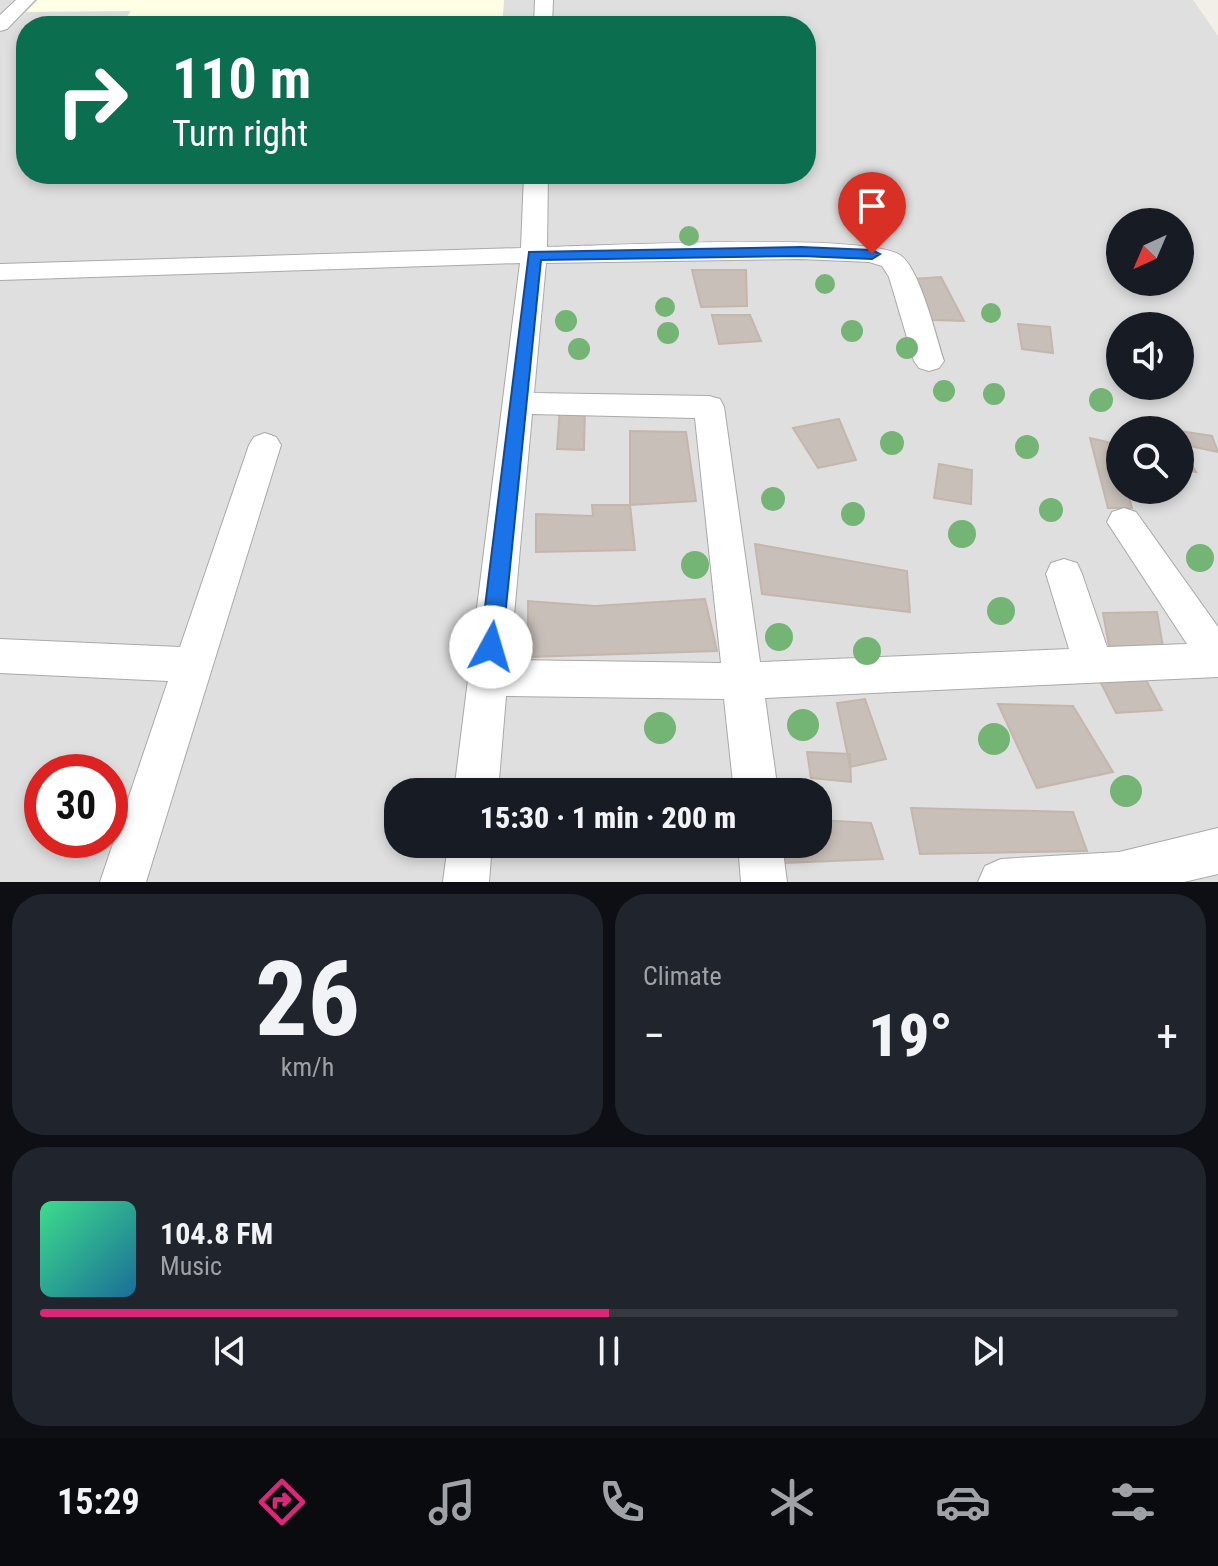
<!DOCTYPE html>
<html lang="en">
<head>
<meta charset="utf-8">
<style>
  body { margin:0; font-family:"Roboto Condensed",sans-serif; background:#20242c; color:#f1f3f6; height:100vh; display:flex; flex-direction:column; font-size:30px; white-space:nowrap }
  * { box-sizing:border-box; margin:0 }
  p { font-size:26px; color:#9ea1a6 }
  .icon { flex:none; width:44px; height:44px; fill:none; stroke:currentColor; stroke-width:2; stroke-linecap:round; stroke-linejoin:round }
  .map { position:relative; height:882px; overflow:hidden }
  .details { display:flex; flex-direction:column; gap:12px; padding:12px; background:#0d0f14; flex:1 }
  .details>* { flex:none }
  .hud { position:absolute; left:16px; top:16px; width:800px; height:168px; border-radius:32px; box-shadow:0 4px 12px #0003; background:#0b6e4f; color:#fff; overflow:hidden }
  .needle { width:52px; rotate:224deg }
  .tools { position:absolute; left:1106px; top:208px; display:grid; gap:16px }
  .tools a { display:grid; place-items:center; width:88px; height:88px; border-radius:50%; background:#171b24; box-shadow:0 4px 12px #0003; font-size:40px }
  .speed { position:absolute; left:24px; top:754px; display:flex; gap:16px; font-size:40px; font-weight:700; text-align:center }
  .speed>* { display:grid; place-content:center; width:104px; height:104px; border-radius:50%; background:#171b24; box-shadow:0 4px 12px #0003; line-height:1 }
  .speed .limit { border:12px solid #d22; background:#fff; color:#111 }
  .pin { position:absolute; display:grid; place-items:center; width:68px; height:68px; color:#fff; margin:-82px -34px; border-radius:50% 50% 50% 0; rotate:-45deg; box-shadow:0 0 8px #0007 }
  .pin .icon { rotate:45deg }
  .me { position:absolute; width:88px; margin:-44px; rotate:6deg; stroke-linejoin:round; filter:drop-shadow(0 0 6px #0008) }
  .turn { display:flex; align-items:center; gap:28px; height:168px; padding:0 24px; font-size:36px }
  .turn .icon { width:104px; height:104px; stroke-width:2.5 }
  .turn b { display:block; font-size:56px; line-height:68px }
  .big { font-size:60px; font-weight:800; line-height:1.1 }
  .details .widget { flex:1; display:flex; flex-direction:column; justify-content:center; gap:12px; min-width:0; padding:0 28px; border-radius:32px; background:#20242c }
  .details .dial { align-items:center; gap:0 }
  .dial b { font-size:104px; line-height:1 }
  .song { display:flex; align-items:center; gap:24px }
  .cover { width:96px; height:96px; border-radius:12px; background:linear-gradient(135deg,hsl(150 70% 55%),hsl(200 70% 35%)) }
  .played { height:8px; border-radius:4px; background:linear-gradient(90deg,#db2777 50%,#363941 50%) }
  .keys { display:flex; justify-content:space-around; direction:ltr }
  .heat { display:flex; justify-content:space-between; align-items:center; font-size:44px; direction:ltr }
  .details .tiles { flex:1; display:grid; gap:12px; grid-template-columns:1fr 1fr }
  .widget:last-child { grid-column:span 2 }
  .trip { position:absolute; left:384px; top:778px; width:448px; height:80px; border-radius:32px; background:#171b24; box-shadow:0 4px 12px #0003; font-weight:800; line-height:80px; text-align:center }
  .dock { display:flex; height:128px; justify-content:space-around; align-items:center; background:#090b0e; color:#9ea1a6 }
  .dock .icon { width:56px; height:56px }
  .dock .current { color:#db2777 }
  .dock b { font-size:36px; color:#f1f3f6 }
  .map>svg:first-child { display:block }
  .residential { fill:#e0dfdf; fill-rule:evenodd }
  .education { fill:#ffffe5 }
  .building { fill:#c7bfb8; stroke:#c4b6ab; stroke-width:2 }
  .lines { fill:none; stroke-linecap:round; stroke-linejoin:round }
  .minor-casing { stroke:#a9a9a9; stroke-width:2 }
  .minor { fill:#fff; fill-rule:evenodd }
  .tree { fill:#74b475 }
  .route { fill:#1a73e8; stroke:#114b97; stroke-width:2 }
</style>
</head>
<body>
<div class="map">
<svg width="1218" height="882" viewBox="0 0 1218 882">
  <rect width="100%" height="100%" fill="#f2efe9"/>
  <path class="residential" d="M 0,0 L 1193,0 L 1218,36 L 1218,882 L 0,882 ZM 26,26 L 806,26 L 806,174 L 26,174 ZM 1120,222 L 1180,222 L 1180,282 L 1120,282 ZM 1120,326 L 1180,326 L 1180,386 L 1120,386 ZM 1120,430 L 1180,430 L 1180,490 L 1120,490 ZM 42,772 L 110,772 L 110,840 L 42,840 ZM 398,792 L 818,792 L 818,844 L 398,844 Z"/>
  <path class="education" d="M 38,0 L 504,0 L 502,26 L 120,26 L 131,11 L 26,12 Z"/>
  <path class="building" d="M 692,270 L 746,270 L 747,306 L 701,307 Z
    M 941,277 L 964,321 L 932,320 L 914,279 Z
    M 712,315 L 750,315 L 761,341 L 719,344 Z
    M 1018,324 L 1050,327 L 1053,353 L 1022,349 Z
    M 560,407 L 585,407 L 584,450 L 557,449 Z
    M 839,419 L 856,460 L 818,468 L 793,428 Z
    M 630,431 L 686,432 L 696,501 L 630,505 Z
    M 1180,431 L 1212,436 L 1218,452 L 1180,444 Z
    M 1090,438 L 1120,445 L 1120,490 L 1127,490 L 1132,508 L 1108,508 Z
    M 1180,458 L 1189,460 L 1196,472 L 1180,470 Z
    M 939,464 L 972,470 L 971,504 L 934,498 Z
    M 592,505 L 630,505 L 635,550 L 536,552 L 536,514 L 593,516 Z
    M 755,544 L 907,571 L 910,612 L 762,594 Z
    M 705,599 L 717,651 L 528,657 L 528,601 L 595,606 Z
    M 1157,612 L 1163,647 L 1109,646 L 1103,613 Z
    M 1145,678 L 1162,710 L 1116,713 L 1100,681 Z
    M 865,699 L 886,759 L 850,767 L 837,703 Z
    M 998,704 L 1073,706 L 1113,772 L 1037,788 Z
    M 807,752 L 850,754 L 851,782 L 811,778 Z
    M 911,808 L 1073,812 L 1087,851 L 920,854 Z
    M 818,820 L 871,823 L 883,859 L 783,863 L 791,844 L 818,844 Z"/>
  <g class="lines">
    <defs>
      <path id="minor" d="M 16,0 L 35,0 L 7,29 L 0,31 L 0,15 Z
        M 535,0 L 553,0 L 552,26 L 534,26 Z
        M 524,174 L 548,174 L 547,247 C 606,246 863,232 900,255 C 920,268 936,337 944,361 L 939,368 L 929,371 L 919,368 L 914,361 L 889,277 L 882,266 L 869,262 L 801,259 L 546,263 L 534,393 L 709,396 L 720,399 L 724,407 L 760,662 L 1069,649 L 1046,574 L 1051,563 L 1064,559 L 1077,563 L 1082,574 L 1107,647 L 1187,644 L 1107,522 L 1112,512 L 1124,508 L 1136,512 L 1218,627 L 1218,677 L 765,698 L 778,792 L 734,792 L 724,699 L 506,696 L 498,792 L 454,792 L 520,263 L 0,280 L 0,264 L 521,248 ZM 532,414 L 695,418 L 721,663 L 510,660 Z
        M 265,433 L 276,437 L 281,445 L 146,882 L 100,882 L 168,681 L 0,673 L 0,639 L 180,647 L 249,445 L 254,437 Z
        M 1218,828 L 1218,874 L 1184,882 L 978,882 L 985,866 L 1001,859 L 1119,852 Z
        M 448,844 L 492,844 L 489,882 L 443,882 Z
        M 738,844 L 782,844 L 787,882 L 741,882 Z"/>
    </defs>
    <use href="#minor" class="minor-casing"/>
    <use href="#minor" class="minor"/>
  </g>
  <g class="tree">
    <circle cx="689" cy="236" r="10"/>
    <circle cx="825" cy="284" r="10"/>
    <circle cx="665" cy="307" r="10"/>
    <circle cx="991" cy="313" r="10"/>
    <circle cx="566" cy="321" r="11"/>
    <circle cx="852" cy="331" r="11"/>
    <circle cx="668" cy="333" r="11"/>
    <circle cx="907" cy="348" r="11"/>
    <circle cx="579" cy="349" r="11"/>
    <circle cx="944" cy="391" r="11"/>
    <circle cx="994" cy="394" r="11"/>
    <circle cx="1101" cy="400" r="12"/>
    <circle cx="892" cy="443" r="12"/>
    <circle cx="1027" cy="447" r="12"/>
    <circle cx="773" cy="499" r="12"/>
    <circle cx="1051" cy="510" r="12"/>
    <circle cx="853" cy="514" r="12"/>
    <circle cx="962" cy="534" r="14"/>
    <circle cx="1200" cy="558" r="14"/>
    <circle cx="695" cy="565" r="14"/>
    <circle cx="1001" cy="611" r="14"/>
    <circle cx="779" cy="637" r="14"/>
    <circle cx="867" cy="651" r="14"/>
    <circle cx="803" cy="725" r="16"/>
    <circle cx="660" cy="728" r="16"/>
    <circle cx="994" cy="739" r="16"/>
    <circle cx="1126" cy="791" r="16"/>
  </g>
  <path class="route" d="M 801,247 L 872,250 L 880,254 L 872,259 L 801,256 L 541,260 L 502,647 L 499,654 L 491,657 L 483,654 L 480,647 L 529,252 Z"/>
</svg>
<div class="tools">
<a><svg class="needle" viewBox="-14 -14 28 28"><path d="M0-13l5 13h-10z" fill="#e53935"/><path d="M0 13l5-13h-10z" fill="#9ea1a6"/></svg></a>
<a><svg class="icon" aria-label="sound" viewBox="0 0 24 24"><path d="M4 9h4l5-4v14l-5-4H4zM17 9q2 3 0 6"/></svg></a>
<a><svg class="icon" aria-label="search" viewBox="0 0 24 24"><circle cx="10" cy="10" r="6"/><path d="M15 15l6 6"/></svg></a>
</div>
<div class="speed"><div class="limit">30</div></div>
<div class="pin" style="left:872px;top:254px;background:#d93025"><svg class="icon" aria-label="arrive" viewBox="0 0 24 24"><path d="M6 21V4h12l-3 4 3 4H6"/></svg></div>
<svg class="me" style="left:491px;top:647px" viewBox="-20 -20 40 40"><circle r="19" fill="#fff"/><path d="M0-13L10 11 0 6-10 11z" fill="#1a73e8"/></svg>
<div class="trip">15:30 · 1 min · 200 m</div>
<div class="hud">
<div class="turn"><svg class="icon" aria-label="right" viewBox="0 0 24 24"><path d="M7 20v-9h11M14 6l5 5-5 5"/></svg><div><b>110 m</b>Turn right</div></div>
</div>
</div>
<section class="details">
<div class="tiles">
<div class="widget dial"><b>26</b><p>km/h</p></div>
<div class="widget"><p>Climate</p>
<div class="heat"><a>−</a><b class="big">19°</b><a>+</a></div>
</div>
<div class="widget">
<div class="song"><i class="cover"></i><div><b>104.8 FM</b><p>Music</p></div></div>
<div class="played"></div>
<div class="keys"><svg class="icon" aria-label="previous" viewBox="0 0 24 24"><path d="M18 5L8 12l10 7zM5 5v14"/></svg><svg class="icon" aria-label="pause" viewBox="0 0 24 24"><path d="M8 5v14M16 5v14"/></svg><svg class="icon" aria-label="next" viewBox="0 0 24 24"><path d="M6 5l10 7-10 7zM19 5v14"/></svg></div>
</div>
</div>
</section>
<nav class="dock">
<b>15:29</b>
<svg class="icon current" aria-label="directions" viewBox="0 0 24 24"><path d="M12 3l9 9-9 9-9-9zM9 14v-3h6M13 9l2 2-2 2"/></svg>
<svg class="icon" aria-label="music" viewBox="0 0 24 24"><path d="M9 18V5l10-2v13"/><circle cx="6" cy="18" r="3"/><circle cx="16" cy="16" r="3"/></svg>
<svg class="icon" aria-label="phone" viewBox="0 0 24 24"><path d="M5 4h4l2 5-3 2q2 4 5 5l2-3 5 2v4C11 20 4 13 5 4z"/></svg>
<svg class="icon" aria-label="climate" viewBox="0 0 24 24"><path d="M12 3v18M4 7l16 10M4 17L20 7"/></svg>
<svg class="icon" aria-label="car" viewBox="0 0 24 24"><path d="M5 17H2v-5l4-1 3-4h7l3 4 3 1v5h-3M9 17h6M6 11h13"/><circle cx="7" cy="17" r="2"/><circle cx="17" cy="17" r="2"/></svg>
<svg class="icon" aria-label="filters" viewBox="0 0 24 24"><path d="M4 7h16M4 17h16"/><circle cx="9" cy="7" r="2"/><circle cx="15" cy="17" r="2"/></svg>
</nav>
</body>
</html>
